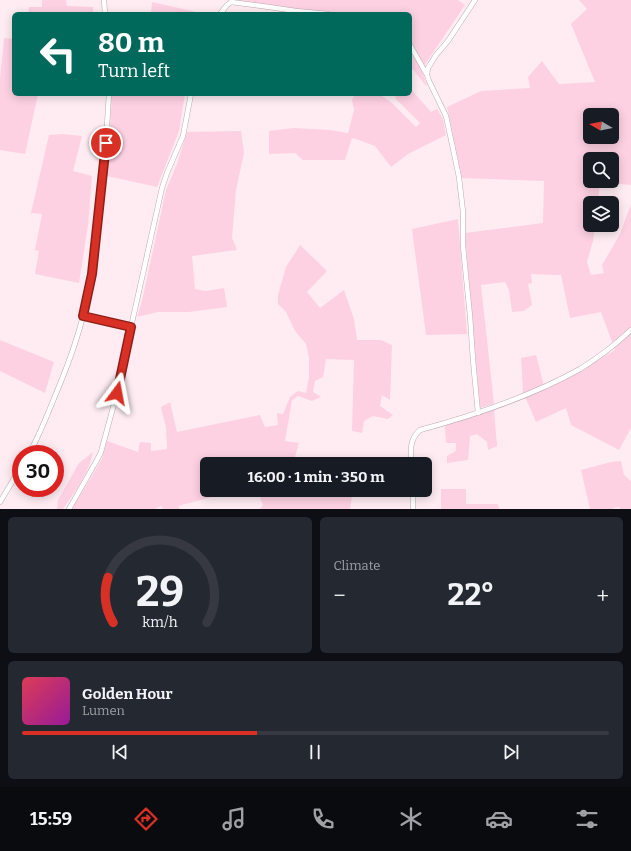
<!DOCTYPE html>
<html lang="en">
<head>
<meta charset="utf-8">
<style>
  body { margin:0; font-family:Bitter,serif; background:#242831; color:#f1f3f6; height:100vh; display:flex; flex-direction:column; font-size:15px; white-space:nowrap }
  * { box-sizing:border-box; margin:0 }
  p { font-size:13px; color:#9ea1a6 }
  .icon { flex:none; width:22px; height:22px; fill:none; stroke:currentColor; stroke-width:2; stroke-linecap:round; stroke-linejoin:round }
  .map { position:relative; height:509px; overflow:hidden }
  .drawer { display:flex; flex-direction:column; gap:8px; padding:8px; background:#0d0f14; flex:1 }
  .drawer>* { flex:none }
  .hud { position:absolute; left:12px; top:12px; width:400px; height:84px; border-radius:6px; box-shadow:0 2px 10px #0003; background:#00695c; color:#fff; overflow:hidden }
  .needle { width:26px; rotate:280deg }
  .tools { position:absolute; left:583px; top:108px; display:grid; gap:8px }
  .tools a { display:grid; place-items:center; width:36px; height:36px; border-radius:6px; background:#171b24; box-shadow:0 2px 10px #0003; font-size:20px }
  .speed { position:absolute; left:12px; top:445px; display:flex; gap:8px; font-size:20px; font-weight:700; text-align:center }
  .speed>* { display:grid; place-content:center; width:52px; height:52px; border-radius:50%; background:#171b24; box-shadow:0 2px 10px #0003; line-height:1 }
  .speed .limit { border:6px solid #d22; background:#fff; color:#111 }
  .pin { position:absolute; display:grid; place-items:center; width:34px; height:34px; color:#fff; margin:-17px; border:2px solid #fff; border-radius:50%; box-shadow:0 1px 4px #0007 }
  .me { position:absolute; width:44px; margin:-22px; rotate:13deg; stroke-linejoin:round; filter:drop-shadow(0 0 3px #0008) }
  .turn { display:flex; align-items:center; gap:14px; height:84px; padding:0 20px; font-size:18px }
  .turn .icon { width:52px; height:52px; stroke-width:2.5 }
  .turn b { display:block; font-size:28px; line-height:34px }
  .big { font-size:30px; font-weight:700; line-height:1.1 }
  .drawer .card { flex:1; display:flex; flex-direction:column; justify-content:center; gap:6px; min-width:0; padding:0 14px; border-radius:6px; background:#242831 }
  .drawer .dial { align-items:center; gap:0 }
  .dial svg { height:104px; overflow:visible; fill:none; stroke:#363941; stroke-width:7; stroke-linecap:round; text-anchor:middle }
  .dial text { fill:#f1f3f6; stroke:none }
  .song { display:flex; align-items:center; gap:12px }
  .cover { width:48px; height:48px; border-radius:6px; background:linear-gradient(135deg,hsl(350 70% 55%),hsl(300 70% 35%)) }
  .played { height:4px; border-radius:2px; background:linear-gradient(90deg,#d93025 40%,#363941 40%) }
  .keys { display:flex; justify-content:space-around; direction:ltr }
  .heat { display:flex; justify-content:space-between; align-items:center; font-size:22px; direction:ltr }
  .drawer .tiles { flex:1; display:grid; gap:8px; grid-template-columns:1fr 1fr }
  .card:last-child { grid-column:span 2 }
  .trip { position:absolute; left:200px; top:457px; width:232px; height:40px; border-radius:6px; background:#171b24; box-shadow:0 2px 10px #0003; font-weight:700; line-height:40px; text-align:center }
  .dock { display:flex; height:64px; justify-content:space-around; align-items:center; background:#090b0e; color:#9ea1a6 }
  .dock .icon { width:28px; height:28px }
  .dock .active { color:#d93025 }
  .dock b { font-size:18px; color:#f1f3f6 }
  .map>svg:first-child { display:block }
  .green { fill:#fdd1e2; fill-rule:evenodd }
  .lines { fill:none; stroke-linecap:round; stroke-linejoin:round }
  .street-casing { stroke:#bbabb1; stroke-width:5.5 }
  .street { stroke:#fff; stroke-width:4.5 }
  .route-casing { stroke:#8d1f18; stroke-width:10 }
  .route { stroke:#d93025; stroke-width:7 }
</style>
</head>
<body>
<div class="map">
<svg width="631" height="509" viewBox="0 0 631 509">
  <rect width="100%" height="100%" fill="#feecf2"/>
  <path class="green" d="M 42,0 L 66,0 L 67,6 L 93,7 L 93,14 L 28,14 L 29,7 L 42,7 Z
    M 237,0 L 458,0 L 465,5 L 424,66 L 423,73 L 427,87 L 410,66 L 410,14 L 289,14 L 275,8 L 237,2 Z
    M 579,0 L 631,0 L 631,185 L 600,182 L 598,203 L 590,203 L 590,225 L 595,225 L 593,241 L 587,262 L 591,275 L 604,273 L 602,265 L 620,234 L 631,204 L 631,428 L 619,450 L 571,425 L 566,408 L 536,422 L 523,392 L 521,358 L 536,355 L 545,390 L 572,376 L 615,350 L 601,312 L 570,318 L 561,275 L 531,274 L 532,283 L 528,284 L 532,305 L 524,311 L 512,312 L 509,290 L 505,282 L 481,285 L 494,404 L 480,408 L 465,233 L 543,223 L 544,181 L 462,178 L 447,107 L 481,91 L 530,88 L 528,77 L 542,61 L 559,84 L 595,82 L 571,24 L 587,9 ZM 590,115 L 612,115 L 612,137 L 590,137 ZM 590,159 L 612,159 L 612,181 L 590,181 Z
    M 152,2 L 205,14 L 151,14 Z
    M 4,38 L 14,39 L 14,94 L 38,94 L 25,154 L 0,150 L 0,79 Z
    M 410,88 L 431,112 L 437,109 L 443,119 L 446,135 L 408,154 L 391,167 L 375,146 L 359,140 L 352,138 L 345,160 L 303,160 L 295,153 L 269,154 L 269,131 L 294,128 L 330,130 L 348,133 L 354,110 L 352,100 L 355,94 L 379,94 L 392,103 L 416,127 L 420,123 L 395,98 L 397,94 L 410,94 Z
    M 112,94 L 185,94 L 179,131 L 157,187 L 107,176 Z
    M 241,131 L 244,153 L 236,190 L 232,238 L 237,250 L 192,256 L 195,289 L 206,291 L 224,288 L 227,307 L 189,312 L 158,312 L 137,317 L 142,301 L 166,190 L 177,164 L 187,132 Z
    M 62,134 L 82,136 L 73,171 L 92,176 L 88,225 L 79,283 L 35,274 L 39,251 L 35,250 L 42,214 L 31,213 L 49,135 Z
    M 458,219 L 467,334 L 426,335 L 412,229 Z
    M 300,245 L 327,271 L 307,292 L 320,308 L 344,290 L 354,319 L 357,340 L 381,340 L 392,345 L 390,400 L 382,395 L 380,406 L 393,415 L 388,419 L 373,416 L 364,421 L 362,433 L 352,431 L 354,360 L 326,359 L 323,377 L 315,381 L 313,392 L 321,397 L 312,401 L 298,396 L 292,400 L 285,441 L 299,443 L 295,457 L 328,464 L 207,464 L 207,490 L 212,490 L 212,497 L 178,506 L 180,509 L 163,509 L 161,506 L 155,509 L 72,509 L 102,459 L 107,441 L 138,452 L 140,442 L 151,443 L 151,451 L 167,449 L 166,428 L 161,407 L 170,402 L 177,432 L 260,415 L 265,427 L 278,425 L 277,413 L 283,414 L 290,397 L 298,391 L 306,393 L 309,377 L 309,358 L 306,344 L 295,331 L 286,312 L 278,304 L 278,295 L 286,267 Z
    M 0,340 L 54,362 L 45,393 L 0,371 Z
    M 494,410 L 497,446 L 488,450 L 487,442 L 477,434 L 470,436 L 468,460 L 447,463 L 447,456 L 456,451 L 456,443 L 446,443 L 445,426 C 460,418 477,414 494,410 Z
    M 93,452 C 89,473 75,492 63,509 L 57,509 L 58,500 L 79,463 Z
    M 621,461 L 624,475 L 631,481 L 631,509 L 620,509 L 619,507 L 614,508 L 613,509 L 590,509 L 581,470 L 611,462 Z
    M 441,489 L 466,489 L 466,504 L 498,504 L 499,509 L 441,509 Z
    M 257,490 L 353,490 L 350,509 L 260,509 L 263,505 Z"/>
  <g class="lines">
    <defs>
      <path id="street" d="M 104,0 L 105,14
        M 475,0 L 448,41 L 436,55 L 428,68 L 427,75 L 429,81 L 446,116 L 459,177 L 463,212 L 463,246 L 470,316 L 473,360 L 478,413
        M 231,2 L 269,7 L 296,11 L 328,14
        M 220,14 L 227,5 L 233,1
        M 410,45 L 427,75
        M 83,316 L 131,327
        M 29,454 C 39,436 47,416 55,396 C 66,370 76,344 83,316 C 93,279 97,241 100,203 C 104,166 107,130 109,94
        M 411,464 C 411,450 409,440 420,430 C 475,415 530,397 580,369 C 598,358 615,345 631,330
        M 413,490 L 413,509
        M 0,502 L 21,467
        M 69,509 L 97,460 L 101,452 L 117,393 L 124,364 L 131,327 L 162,188 L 167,173 L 183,136 L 191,94"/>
    </defs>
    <use href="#street" class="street-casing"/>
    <use href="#street" class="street"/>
  </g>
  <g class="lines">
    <defs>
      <path id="route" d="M 106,143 L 92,274 L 83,316 L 131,327 L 117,393"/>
    </defs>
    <use href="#route" class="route-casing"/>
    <use href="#route" class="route"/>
  </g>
</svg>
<div class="tools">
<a><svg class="needle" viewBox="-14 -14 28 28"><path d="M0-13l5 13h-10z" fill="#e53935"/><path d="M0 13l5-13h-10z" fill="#9ea1a6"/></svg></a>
<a><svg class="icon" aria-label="search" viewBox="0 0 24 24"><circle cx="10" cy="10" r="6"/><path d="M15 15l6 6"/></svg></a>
<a><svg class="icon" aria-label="layers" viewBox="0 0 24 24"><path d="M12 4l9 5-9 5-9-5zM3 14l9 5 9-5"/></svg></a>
</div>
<div class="speed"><div class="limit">30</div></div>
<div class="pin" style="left:106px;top:143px;background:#d93025"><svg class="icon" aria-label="arrive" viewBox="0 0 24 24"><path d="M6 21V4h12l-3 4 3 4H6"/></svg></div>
<svg class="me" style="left:117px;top:393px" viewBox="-20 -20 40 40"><path d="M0-17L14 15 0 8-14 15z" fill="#d93025" stroke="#fff" stroke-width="4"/></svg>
<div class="trip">16:00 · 1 min · 350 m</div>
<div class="hud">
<div class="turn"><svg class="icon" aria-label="left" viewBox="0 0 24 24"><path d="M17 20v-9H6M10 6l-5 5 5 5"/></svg><div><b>80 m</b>Turn left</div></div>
</div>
</div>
<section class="drawer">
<div class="tiles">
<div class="card dial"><svg viewBox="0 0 100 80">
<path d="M14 69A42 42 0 1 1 86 69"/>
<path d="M14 69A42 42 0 0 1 10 34" stroke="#d93025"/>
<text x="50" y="56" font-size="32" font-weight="700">29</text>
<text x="50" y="72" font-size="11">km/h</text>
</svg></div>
<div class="card"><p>Climate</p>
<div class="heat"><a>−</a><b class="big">22°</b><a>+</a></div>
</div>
<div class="card">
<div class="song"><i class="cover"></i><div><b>Golden Hour</b><p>Lumen</p></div></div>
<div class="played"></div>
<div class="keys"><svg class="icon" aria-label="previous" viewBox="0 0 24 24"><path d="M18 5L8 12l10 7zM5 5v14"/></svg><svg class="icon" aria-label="pause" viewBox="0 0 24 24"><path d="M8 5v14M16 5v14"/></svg><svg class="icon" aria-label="next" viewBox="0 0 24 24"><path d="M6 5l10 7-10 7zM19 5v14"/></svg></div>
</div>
</div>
</section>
<nav class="dock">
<b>15:59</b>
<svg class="icon active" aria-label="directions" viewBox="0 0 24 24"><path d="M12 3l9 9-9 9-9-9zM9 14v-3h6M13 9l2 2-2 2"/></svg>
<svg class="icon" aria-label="music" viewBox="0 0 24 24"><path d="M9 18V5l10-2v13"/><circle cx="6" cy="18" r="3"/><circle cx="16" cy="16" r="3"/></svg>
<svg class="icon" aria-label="phone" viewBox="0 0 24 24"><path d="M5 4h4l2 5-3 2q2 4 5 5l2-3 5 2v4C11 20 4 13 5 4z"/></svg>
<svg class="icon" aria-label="climate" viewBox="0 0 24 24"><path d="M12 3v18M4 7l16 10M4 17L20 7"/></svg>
<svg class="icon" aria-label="car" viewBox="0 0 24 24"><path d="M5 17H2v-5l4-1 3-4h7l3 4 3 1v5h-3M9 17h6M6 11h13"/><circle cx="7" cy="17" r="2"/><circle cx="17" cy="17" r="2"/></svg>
<svg class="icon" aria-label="filters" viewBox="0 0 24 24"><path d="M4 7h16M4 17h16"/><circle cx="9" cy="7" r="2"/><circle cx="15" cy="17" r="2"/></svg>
</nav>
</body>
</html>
